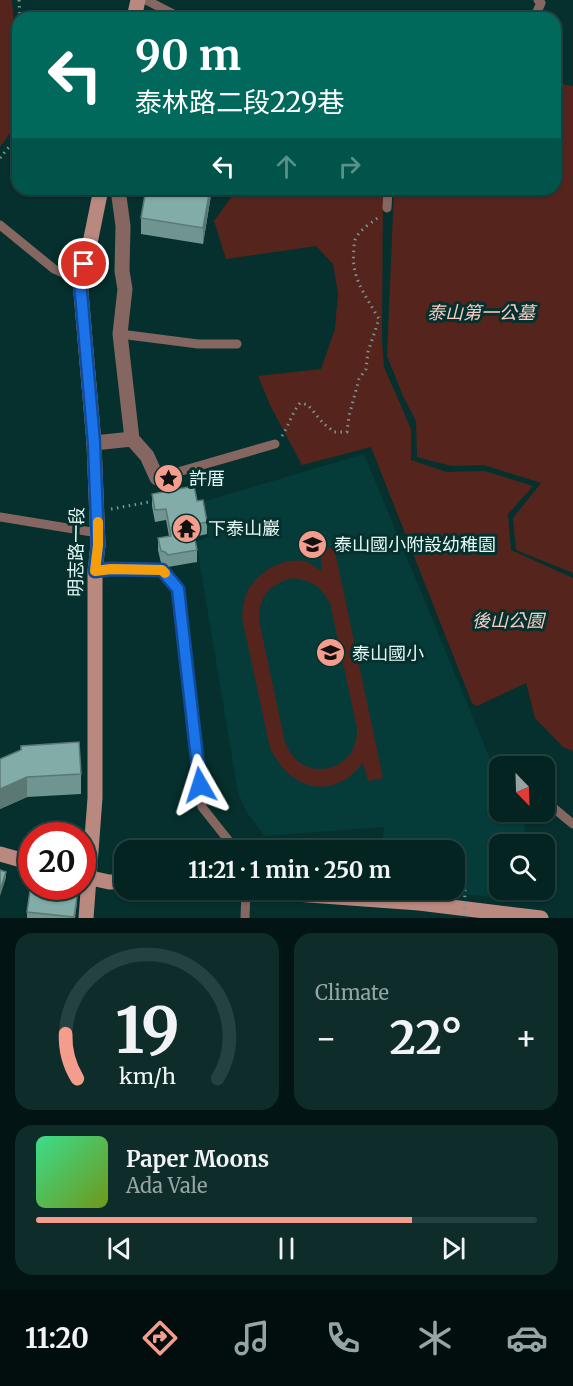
<!DOCTYPE html>
<html lang="en">
<head>
<meta charset="utf-8">
<style>
  body { margin:0; font-family:Merriweather,"Noto Sans TC",serif; background:#0d2c2a; color:#f1f3f6; height:100vh; display:flex; flex-direction:column; font-size:22px; white-space:nowrap }
  * { box-sizing:border-box; margin:0 }
  p { font-size:20px; color:#97a4a5 }
  .icon { flex:none; width:33px; height:33px; fill:none; stroke:currentColor; stroke-width:2; stroke-linecap:round; stroke-linejoin:round }
  .map { position:relative; height:918px; overflow:hidden }
  .drawer { display:flex; flex-direction:column; gap:15px; padding:15px; background:#021413; flex:1 }
  .drawer>* { flex:none }
  .guide { position:absolute; left:12px; top:12px; width:549px; height:183px; border-radius:18px; box-shadow:0 2px 4px #0004,0 0 0 2px #254140; background:#00695c; color:#fff; overflow:hidden }
  .needle { width:39px; rotate:157deg }
  .tools { position:absolute; left:489px; top:756px; display:grid; gap:12px }
  .tools a { display:grid; place-items:center; width:66px; height:66px; border-radius:12px; background:#042422; box-shadow:0 2px 4px #0004,0 0 0 2px #254140; font-size:30px }
  .speed { position:absolute; left:18px; top:822px; display:flex; gap:12px; font-size:30px; font-weight:700; text-align:center }
  .speed>* { display:grid; place-content:center; width:78px; height:78px; border-radius:50%; background:#042422; box-shadow:0 2px 4px #0004,0 0 0 2px #254140; line-height:1 }
  .speed .limit { border:9px solid #d22; background:#fff; color:#111 }
  .pin { position:absolute; display:grid; place-items:center; width:51px; height:51px; color:#fff; margin:-26px; border:3px solid #fff; border-radius:50%; box-shadow:0 2px 6px #0007 }
  .me { position:absolute; width:66px; margin:-33px; rotate:354deg; stroke-linejoin:round; filter:drop-shadow(0 0 4px #0008) }
  .turn { display:flex; align-items:center; gap:21px; height:126px; padding:0 24px; font-size:27px }
  .turn .icon { width:78px; height:78px; stroke-width:2.5 }
  .turn b { display:block; font-size:42px; line-height:51px }
  .lanes { display:flex; align-items:center; height:57px; padding:0 24px; background:#0003; justify-content:center; gap:30px; direction:ltr }
  .lanes .off { opacity:.35 }
  .big { font-size:45px; font-weight:700; line-height:1.1 }
  .drawer .tile { flex:1; display:flex; flex-direction:column; justify-content:center; gap:9px; min-width:0; padding:0 21px; border-radius:18px; background:#0d2c2a }
  .drawer .dial { align-items:center; gap:0 }
  .dial svg { height:156px; overflow:visible; fill:none; stroke:#254140; stroke-width:7; stroke-linecap:round; text-anchor:middle }
  .dial text { fill:#f1f3f6; stroke:none }
  .song { display:flex; align-items:center; gap:18px }
  .cover { width:72px; height:72px; border-radius:9px; background:linear-gradient(135deg,hsl(150 70% 55%),hsl(80 70% 35%)) }
  .played { height:6px; border-radius:3px; background:linear-gradient(90deg,#f59d8d 75%,#254140 75%) }
  .keys { display:flex; justify-content:space-around; direction:ltr }
  .heat { display:flex; justify-content:space-between; align-items:center; font-size:33px; direction:ltr }
  .drawer .tiles { flex:1; display:grid; gap:15px; grid-template-columns:1fr 1fr }
  .tile:last-child { grid-column:span 2 }
  .trip { position:absolute; left:114px; top:840px; width:351px; height:60px; border-radius:18px; background:#042422; box-shadow:0 2px 4px #0004,0 0 0 2px #254140; font-weight:700; line-height:60px; text-align:center }
  .tab-bar { display:flex; height:96px; justify-content:space-around; align-items:center; background:#020e0e; color:#97a4a5 }
  .tab-bar .icon { width:42px; height:42px }
  .tab-bar .active { color:#f59d8d }
  .tab-bar b { font-size:27px; color:#f1f3f6 }
  .map>svg:first-child { display:block }
  .built { fill:#053c39 }
  .green { fill:#55251d; fill-rule:evenodd }
  .lines { fill:none; stroke-linecap:round; stroke-linejoin:round }
  .path { stroke:#799895; stroke-width:3; stroke-dasharray:1.5 4.5; stroke-linecap:butt }
  .lane { stroke:#856660; stroke-width:9 }
  .street { stroke:#856660; stroke-width:15 }
  .secondary { stroke:#b9887f; stroke-width:15 }
  .path-bridge { stroke:#799895; stroke-width:3; stroke-dasharray:1.5 4.5; stroke-linecap:butt }
  .wall { fill:#709490 }
  .shaded-wall { fill:#5b7875 }
  .building { fill:#82aca7; stroke:#5b7875; stroke-width:1.5 }
  .route-casing { stroke:#114b97; stroke-width:15 }
  .route { stroke:#1a73e8; stroke-width:10 }
  .slow { stroke:#f59e0b; stroke-width:10 }
  .labels { text-anchor:middle; dominant-baseline:central; stroke-width:6; stroke-linejoin:round; paint-order:stroke }
  .park-label { font-size:18px; font-style:italic; fill:#f6cdc5; stroke:#05302d }
  .poi-label { font-size:18px; fill:#e5faf7; stroke:#05302d; text-anchor:start }
  .street-label { font-size:18px; fill:#e5faf7; stroke:#05302d }
</style>
</head>
<body>
<div class="map">
<svg width="573" height="918" viewBox="0 0 573 918">
  <rect width="100%" height="100%" fill="#05302d"/>
  <path class="built" d="M 364,454 L 493,766 L 492,790 L 499,791 L 500,812 L 525,812 L 524,844 L 500,844 L 500,890 L 522,890 L 521,900 L 422,890 L 454,890 L 454,850 L 382,850 L 384,827 L 265,836 L 247,813 L 238,793 L 196,541 L 209,537 L 202,502 Z"/>
  <path class="green" d="M 0,0 L 12,0 L 18,71 L 18,122 L 0,147 Z
    M 555,83 L 573,86 L 573,573 L 516,550 L 513,518 L 541,483 L 484,465 L 451,466 L 417,457 L 416,421 L 403,396 L 387,356 L 394,189 L 555,189 Z
    M 237,189 L 383,189 L 382,339 L 384,367 L 411,429 L 411,460 L 447,472 L 485,471 L 533,486 L 508,514 L 511,550 L 573,578 L 573,751 L 563,747 L 535,718 L 526,683 L 477,706 L 472,703 L 371,447 L 302,465 L 270,405 L 258,376 L 321,369 L 335,329 L 338,293 L 333,264 L 316,246 L 226,259 L 214,221 Z
    M 334,547 L 383,778 L 368,781 L 363,763 C 332,802 290,790 270,748 L 242,618 C 243,607 244,596 250,587 C 260,571 283,558 303,561 C 310,562 317,568 323,572 L 319,550 ZM 293,578 C 313,581 320,586 330,603 L 357,728 C 357,736 356,743 352,751 C 342,769 316,775 299,762 C 292,757 289,750 285,743 L 259,620 C 259,596 269,584 293,578 Z"/>
  <g class="lines">
    <path class="path" d="M 19,0 L 20,18
      M 0,158 L 18,136
      M 282,436 C 289,425 292,413 300,403 L 308,405 L 323,423 L 334,432 L 347,432 L 349,416 L 359,379 L 366,369 L 368,352 L 379,319 C 366,296 350,277 354,249 C 354,246 354,243 355,240 C 359,230 371,223 379,217
      M 111,509 L 155,501"/>
    <path class="lane" d="M 146,0 L 181,18
      M 534,18 L 541,3 L 538,0
      M 387,208 L 388,189
      M 0,225 L 54,269 L 80,281
      M 120,334 L 198,344 L 237,344
      M 157,478 L 275,444
      M 0,517 L 98,533
      M 95,571 L 111,569 L 162,570 L 178,589 L 202,807 L 236,850
      M 544,800 L 573,824
      M 245,918 L 246,890"/>
    <path class="street" d="M 118,189 L 123,226 L 122,271 L 125,289 L 120,334 L 132,439 L 147,456 L 157,478
      M 94,443 L 132,439"/>
    <path class="secondary" d="M 134,18 L 138,0
      M 0,854 L 32,863
      M 82,876 L 109,882 L 124,882
      M 242,890 L 419,903 L 541,918
      M 86,918 L 95,798 L 95,571 L 98,545 L 94,443 L 80,281 L 89,248 L 101,189"/>
    <path class="path-bridge" d="M 454,886 L 465,889 L 464,918"/>
  </g>
  <path class="wall" d="M 212,189 L 203,244 L 141,234 L 141,218 Z
    M 152,494 L 197,501 L 207,522 L 207,534 L 194,537 L 197,550 L 197,562 L 168,567 L 165,564 L 161,563 L 158,550 L 158,538 L 169,536 L 166,520 L 155,522 L 152,506 Z
    M 0,759 L 81,774 L 81,794 L 27,797 L 0,809 Z
    M 77,903 L 75,918 L 27,918 L 27,912 Z"/>
  <path class="shaded-wall" d="M 210,189 L 212,189 L 203,244 L 203,228 Z
    M 27,777 L 27,797 L 0,809 L 0,789 Z
    M 6,872 L 6,878 L 0,896 L 0,890 Z"/>
  <path class="building" d="M 155,14 L 167,18 L 154,18 Z
    M 146,189 L 210,189 L 203,228 L 141,218 Z
    M 194,486 L 197,501 L 203,500 L 207,522 L 192,525 L 197,550 L 168,555 L 165,552 L 161,551 L 158,538 L 171,536 L 166,509 L 155,510 L 152,494 Z
    M 79,742 L 81,774 L 27,777 L 0,789 L 0,759 L 21,750 L 21,746 Z
    M 0,870 L 6,872 L 0,890 Z
    M 30,891 L 77,897 L 74,917 L 27,912 Z"/>
  <g class="lines">
    <defs>
      <path id="route" d="M 84,264 L 80,281 L 94,443 L 98,545 L 95,571 L 111,569 L 162,570 L 178,589 L 200,785"/>
    </defs>
    <use href="#route" class="route-casing"/>
    <use href="#route" class="route"/>
    <path class="slow" d="M 98,522 L 98,545 L 95,571 L 111,569 L 162,570 L 165,573"/>
  </g>
  <defs>
    <symbol id="sight-disc" viewBox="-11 -11 22 22"><circle r="9.5" fill="#f59d8d" stroke="#05302d"/><path d="M0-6L1.8-2.2L6-1.7L2.9 1.2L3.7 5.4L0 3.3L-3.7 5.4L-2.9 1.2L-6-1.7L-1.8-2.2Z" fill="#111"/></symbol>
    <symbol id="temple-disc" viewBox="-11 -11 22 22"><circle r="9.5" fill="#f59d8d" stroke="#05302d"/><path d="M0-6L5-2H3V0L6.5 2.5H4V6H1.5V3h-3V6H-4V2.5H-6.5L-3 0V-2H-5Z" fill="#111"/></symbol>
    <symbol id="school-disc" viewBox="-11 -11 22 22"><circle r="9.5" fill="#f59d8d" stroke="#05302d"/><path d="M0-5L7-2L0 1L-7-2ZM-4 1L0 2.5L4 1V4Q0 6-4 4Z" fill="#111"/></symbol>
  </defs>
  <g fill-rule="evenodd">
    <use href="#sight-disc" x="152" y="462" width="33" height="33"/>
    <use href="#temple-disc" x="170" y="512" width="33" height="33"/>
    <use href="#school-disc" x="296" y="528" width="33" height="33"/>
    <use href="#school-disc" x="314" y="636" width="33" height="33"/>
  </g>
  <g class="labels">
    <g class="park-label">
      <text x="481" y="312">泰山第一公墓</text>
      <text x="508" y="620">後山公園</text>
    </g>
    <g class="poi-label">
      <text x="189" y="478">許厝</text>
      <text x="208" y="528">下泰山巖</text>
      <text x="334" y="544">泰山國小附設幼稚園</text>
      <text x="352" y="653">泰山國小</text>
    </g>
    <g class="street-label">
      <text transform="translate(76 552) rotate(-89)">明志路一段</text>
    </g>
  </g>
</svg>
<div class="tools">
<a><svg class="needle" viewBox="-14 -14 28 28"><path d="M0-13l5 13h-10z" fill="#e53935"/><path d="M0 13l5-13h-10z" fill="#97a4a5"/></svg></a>
<a><svg class="icon" aria-label="search" viewBox="0 0 24 24"><circle cx="10" cy="10" r="6"/><path d="M15 15l6 6"/></svg></a>
</div>
<div class="speed"><div class="limit">20</div></div>
<div class="pin" style="left:84px;top:264px;background:#d93025"><svg class="icon" aria-label="arrive" viewBox="0 0 24 24"><path d="M6 21V4h12l-3 4 3 4H6"/></svg></div>
<svg class="me" style="left:200px;top:785px" viewBox="-20 -20 40 40"><path d="M0-17L14 15 0 8-14 15z" fill="#1a73e8" stroke="#fff" stroke-width="4"/></svg>
<div class="trip">11:21 · 1 min · 250 m</div>
<div class="guide">
<div class="turn"><svg class="icon" aria-label="left" viewBox="0 0 24 24"><path d="M17 20v-9H6M10 6l-5 5 5 5"/></svg><div><b>90 m</b>泰林路二段229巷</div></div>
<div class="lanes"><svg class="icon" aria-label="left" viewBox="0 0 24 24"><path d="M17 20v-9H6M10 6l-5 5 5 5"/></svg><svg class="icon off" aria-label="ahead" viewBox="0 0 24 24"><path d="M12 20V5M6 11l6-6 6 6"/></svg><svg class="icon off" aria-label="right" viewBox="0 0 24 24"><path d="M7 20v-9h11M14 6l5 5-5 5"/></svg></div>
</div>
</div>
<section class="drawer">
<div class="tiles">
<div class="tile dial"><svg viewBox="0 0 100 80">
<path d="M14 69A42 42 0 1 1 86 69"/>
<path d="M14 69A42 42 0 0 1 8 46" stroke="#f59d8d"/>
<text x="50" y="56" font-size="32" font-weight="700">19</text>
<text x="50" y="72" font-size="11">km/h</text>
</svg></div>
<div class="tile"><p>Climate</p>
<div class="heat"><a>−</a><b class="big">22°</b><a>+</a></div>
</div>
<div class="tile">
<div class="song"><i class="cover"></i><div><b>Paper Moons</b><p>Ada Vale</p></div></div>
<div class="played"></div>
<div class="keys"><svg class="icon" aria-label="previous" viewBox="0 0 24 24"><path d="M18 5L8 12l10 7zM5 5v14"/></svg><svg class="icon" aria-label="pause" viewBox="0 0 24 24"><path d="M8 5v14M16 5v14"/></svg><svg class="icon" aria-label="next" viewBox="0 0 24 24"><path d="M6 5l10 7-10 7zM19 5v14"/></svg></div>
</div>
</div>
</section>
<nav class="tab-bar">
<b>11:20</b>
<svg class="icon active" aria-label="directions" viewBox="0 0 24 24"><path d="M12 3l9 9-9 9-9-9zM9 14v-3h6M13 9l2 2-2 2"/></svg>
<svg class="icon" aria-label="music" viewBox="0 0 24 24"><path d="M9 18V5l10-2v13"/><circle cx="6" cy="18" r="3"/><circle cx="16" cy="16" r="3"/></svg>
<svg class="icon" aria-label="phone" viewBox="0 0 24 24"><path d="M5 4h4l2 5-3 2q2 4 5 5l2-3 5 2v4C11 20 4 13 5 4z"/></svg>
<svg class="icon" aria-label="climate" viewBox="0 0 24 24"><path d="M12 3v18M4 7l16 10M4 17L20 7"/></svg>
<svg class="icon" aria-label="car" viewBox="0 0 24 24"><path d="M5 17H2v-5l4-1 3-4h7l3 4 3 1v5h-3M9 17h6M6 11h13"/><circle cx="7" cy="17" r="2"/><circle cx="17" cy="17" r="2"/></svg>
</nav>
</body>
</html>
